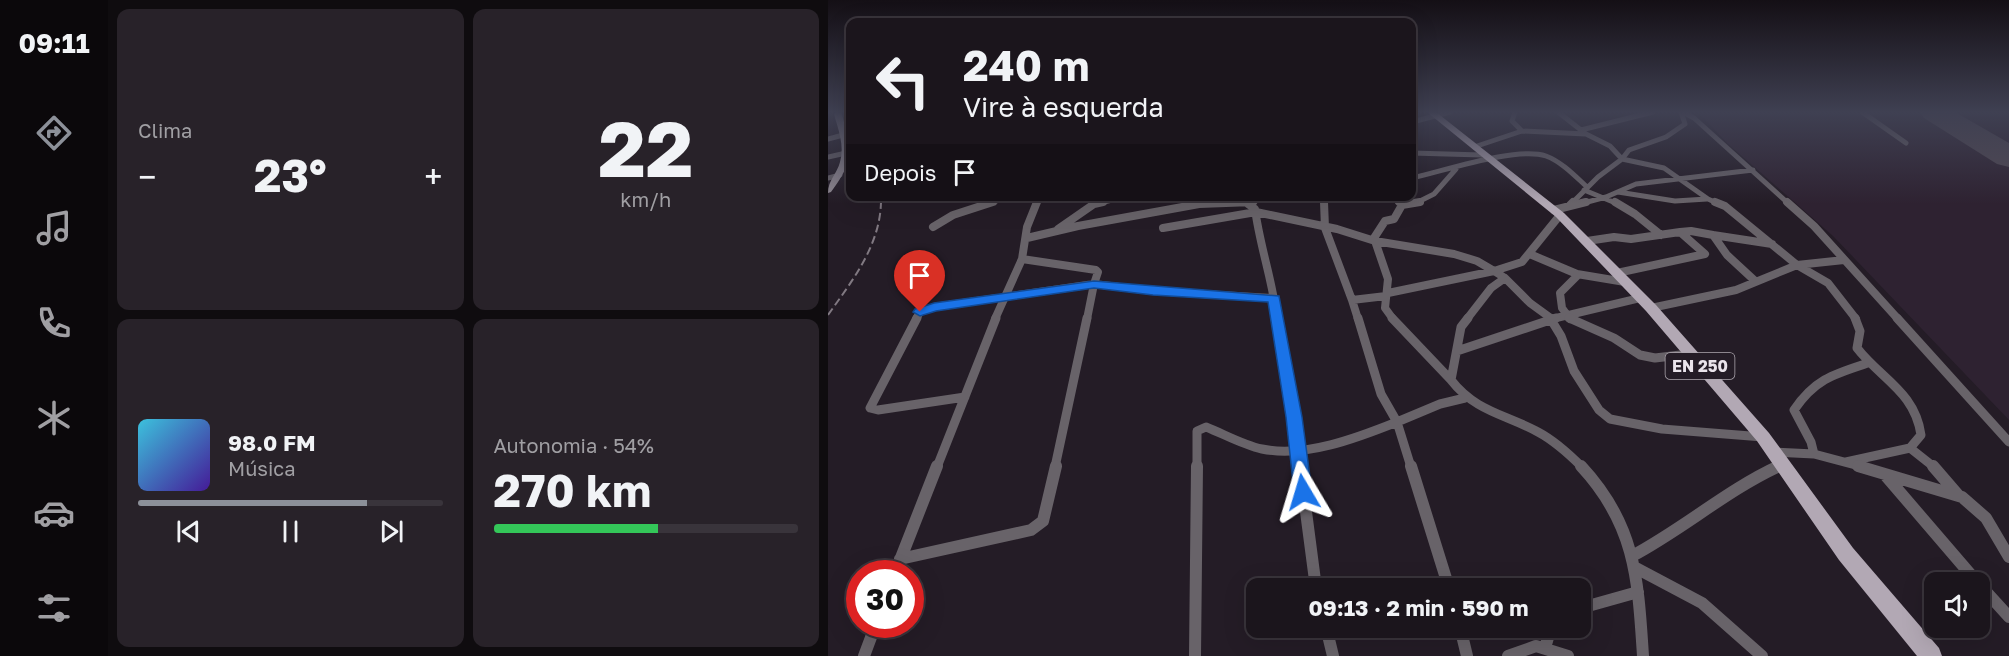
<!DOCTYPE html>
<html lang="pt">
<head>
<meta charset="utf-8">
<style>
  body { margin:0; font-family:"Golos Text",sans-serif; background:#282229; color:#f1f3f6; height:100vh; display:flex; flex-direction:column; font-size:22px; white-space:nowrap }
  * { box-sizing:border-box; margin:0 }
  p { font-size:20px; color:#a09fa3 }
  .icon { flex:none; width:33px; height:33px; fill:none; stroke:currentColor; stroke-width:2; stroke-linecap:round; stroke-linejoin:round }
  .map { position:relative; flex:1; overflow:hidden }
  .sheet { display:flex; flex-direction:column; gap:9px; padding:9px; background:#0f0c0f; width:720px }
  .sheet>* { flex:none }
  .banner { position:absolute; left:18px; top:18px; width:570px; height:183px; border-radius:12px; box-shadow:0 6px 24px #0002,0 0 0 2px #39343b; background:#1b151c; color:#f1f3f6; overflow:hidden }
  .controls { position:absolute; left:1096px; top:572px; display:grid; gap:12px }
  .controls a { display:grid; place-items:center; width:66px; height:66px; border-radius:12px; background:#1b151c; box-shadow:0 6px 24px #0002,0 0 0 2px #39343b; font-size:30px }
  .speed { position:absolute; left:18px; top:560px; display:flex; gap:12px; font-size:30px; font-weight:700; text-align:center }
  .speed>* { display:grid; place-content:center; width:78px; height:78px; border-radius:50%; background:#1b151c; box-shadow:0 6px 24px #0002,0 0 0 2px #39343b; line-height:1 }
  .speed .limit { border:9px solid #d22; background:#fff; color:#111 }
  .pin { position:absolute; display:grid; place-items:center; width:51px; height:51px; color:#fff; margin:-62px -26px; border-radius:50% 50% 50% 0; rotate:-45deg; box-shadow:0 0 6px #0007 }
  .pin .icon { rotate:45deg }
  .me { position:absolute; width:66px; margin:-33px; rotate:353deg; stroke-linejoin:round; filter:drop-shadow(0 0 4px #0008) }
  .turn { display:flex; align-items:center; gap:21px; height:126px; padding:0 18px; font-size:27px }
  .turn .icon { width:78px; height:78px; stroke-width:2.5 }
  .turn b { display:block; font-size:42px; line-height:51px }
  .then { display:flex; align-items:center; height:57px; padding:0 18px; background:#0003; gap:12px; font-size:22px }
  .big { font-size:45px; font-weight:700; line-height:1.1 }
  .sheet .card { flex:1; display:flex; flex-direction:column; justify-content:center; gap:9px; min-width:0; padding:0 21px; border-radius:12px; background:#282229 }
  .sheet .dial { align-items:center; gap:0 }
  .dial b { font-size:78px; line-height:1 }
  .song { display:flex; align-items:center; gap:18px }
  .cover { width:72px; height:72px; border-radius:9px; background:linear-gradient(135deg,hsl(190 70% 55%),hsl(260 70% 35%)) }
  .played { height:6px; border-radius:3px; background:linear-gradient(90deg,#8c9099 75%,#39343b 75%) }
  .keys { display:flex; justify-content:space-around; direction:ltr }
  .heat { display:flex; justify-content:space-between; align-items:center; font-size:33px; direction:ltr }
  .charge { height:9px; border-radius:4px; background:linear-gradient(90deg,#34c759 54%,#39343b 0) }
  .sheet .tiles { flex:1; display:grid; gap:9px; grid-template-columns:repeat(2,1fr) }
  .trip { position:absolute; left:418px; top:578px; width:345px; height:60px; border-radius:12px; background:#1b151c; box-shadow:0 6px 24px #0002,0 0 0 2px #39343b; font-weight:700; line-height:60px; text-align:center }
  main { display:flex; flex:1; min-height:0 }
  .menu { display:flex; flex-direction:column; width:108px; justify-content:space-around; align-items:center; background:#0b080b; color:#a09fa3 }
  .menu .icon { width:42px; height:42px }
  .menu .current { color:#8c9099 }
  .menu b { font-size:27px; color:#f1f3f6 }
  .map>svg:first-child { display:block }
  .built { fill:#2e2231 }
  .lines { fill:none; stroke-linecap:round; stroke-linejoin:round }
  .runway { fill:#524a54; fill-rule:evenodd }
  .street-far3 { stroke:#686369; stroke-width:5 }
  .street-far2 { stroke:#686369; stroke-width:8 }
  .street-far1 { stroke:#686369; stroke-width:9 }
  .street { stroke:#686369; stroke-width:12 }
  .secondary { fill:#918a93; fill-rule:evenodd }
  .primary { fill:#b2a8b4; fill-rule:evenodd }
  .rail-far1 { stroke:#817982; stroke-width:1.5; stroke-dasharray:6 3; stroke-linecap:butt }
  .rail { stroke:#817982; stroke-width:2; stroke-dasharray:8 4; stroke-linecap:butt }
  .route { fill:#1a73e8; stroke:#114b97; stroke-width:1.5 }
  .labels { text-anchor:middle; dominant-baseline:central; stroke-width:6; stroke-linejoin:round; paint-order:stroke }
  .shield { fill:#241c26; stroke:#afa8b0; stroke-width:1.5 }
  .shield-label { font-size:16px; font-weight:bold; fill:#eae4eb }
</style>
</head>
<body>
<main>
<nav class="menu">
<b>09:11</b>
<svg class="icon current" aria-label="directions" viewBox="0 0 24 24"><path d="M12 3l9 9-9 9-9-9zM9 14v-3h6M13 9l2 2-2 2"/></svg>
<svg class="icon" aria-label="music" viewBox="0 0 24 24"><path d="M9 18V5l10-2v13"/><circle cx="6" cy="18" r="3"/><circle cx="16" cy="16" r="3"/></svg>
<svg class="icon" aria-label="phone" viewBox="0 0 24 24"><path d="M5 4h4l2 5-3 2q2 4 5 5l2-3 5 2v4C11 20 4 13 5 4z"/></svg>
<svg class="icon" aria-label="climate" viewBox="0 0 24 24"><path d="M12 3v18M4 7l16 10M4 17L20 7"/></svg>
<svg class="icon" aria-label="car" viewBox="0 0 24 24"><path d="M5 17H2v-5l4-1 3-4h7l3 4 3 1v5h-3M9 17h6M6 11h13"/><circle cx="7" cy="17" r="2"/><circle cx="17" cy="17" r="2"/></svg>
<svg class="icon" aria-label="filters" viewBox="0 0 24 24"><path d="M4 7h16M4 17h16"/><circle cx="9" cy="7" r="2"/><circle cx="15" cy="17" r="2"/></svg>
</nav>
<section class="sheet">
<div class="tiles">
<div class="card"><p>Clima</p>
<div class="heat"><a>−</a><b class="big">23°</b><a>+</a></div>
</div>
<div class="card dial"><b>22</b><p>km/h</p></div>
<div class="card">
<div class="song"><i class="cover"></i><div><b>98.0 FM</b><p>Música</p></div></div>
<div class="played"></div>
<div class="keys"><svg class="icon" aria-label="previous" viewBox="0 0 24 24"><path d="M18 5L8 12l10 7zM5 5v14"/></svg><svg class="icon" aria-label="pause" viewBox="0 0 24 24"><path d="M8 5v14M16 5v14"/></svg><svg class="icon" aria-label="next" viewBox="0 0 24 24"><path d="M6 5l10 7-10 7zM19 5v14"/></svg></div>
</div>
<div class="card"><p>Autonomia · 54%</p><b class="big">270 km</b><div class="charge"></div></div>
</div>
</section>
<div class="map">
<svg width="1181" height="656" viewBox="0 0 1181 656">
  <rect width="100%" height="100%" fill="#241c26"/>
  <path class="built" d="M 870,112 L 1181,112 L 1181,420 L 1005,236 L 900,144 Z"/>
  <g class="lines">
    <path class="runway" d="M 1092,112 L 1127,112 L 1181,143 L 1181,167 L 1169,164 L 1096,118 Z"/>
    <path class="street-far3" d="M 687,112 L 684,121 L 694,131
      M 730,112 L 758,134 L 782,146 L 794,159 L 836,168 L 880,199 L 891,204
      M 855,112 L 866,118 L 961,204
      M 1034,112 L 1078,143
      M 584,122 L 622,112
      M 753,130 L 825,112
      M 0,139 L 15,135
      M 646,147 L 694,131 L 758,134
      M 584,153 L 654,155
      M 0,157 L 18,153
      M 0,178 L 12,175
      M 584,178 C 616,171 689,146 718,156 C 734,162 747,176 759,187
      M 756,190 L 790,204
      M 790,192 L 847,201 L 879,199
      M 496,196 L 496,204
      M 565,196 L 573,204
      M 160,204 L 183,196
      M 209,204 L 211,196
      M 268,204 L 288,199
      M 421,204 L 440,196
      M 586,204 L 606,194 L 628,169
      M 743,204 L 770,177 L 794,159 L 801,150 L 838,137 L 857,124 L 853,112
      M 752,204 L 778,197 L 808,184 L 925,170"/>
    <path class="street-far2" d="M 496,202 L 497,228 L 524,300
      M 571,202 L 574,205
      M 787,202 L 807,214 L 833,235
      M 887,202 L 897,206 L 969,265 L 1000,283 L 1028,319
      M 959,202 L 986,226 L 1070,319
      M 420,204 L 427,209 C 432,247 445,282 449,319
      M 742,205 L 745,202
      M 726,210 L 758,202
      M 105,227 L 125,215 L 165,202
      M 335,228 L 428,212 L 509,229 L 547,241 L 626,254 L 649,261 L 666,271
      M 230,229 L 266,204 L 275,202
      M 852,232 L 863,231 L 885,235 L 899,255 L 926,280
      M 885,235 L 944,244
      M 199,238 L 250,226 L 371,204 L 425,202
      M 759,241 L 786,237 L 803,239 L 852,232 L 877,254 L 789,273
      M 704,255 L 749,274 L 797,282
      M 194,259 L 268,270 L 270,272 L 266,284 L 325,291 L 446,298
      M 677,278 L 702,303 L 724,319
      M 560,293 L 666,271
      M 823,308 L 908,290 L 969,265 L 1016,260
      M 88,319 L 92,312 L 106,307 L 266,284 L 259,319
      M 167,319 L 194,259 L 199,227 L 209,202
      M 530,319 L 524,300 L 558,296
      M 565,319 L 557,308 L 560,279 L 546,238 L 557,221 L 566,219 L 574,205 L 592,202
      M 639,319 L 663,288 L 677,278 L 666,271 L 694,262 L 732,215
      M 724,319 L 812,298
      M 742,319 L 734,308 L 732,293 L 749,276"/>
    <path class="street-far1" d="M 89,318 L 42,408 L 50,410 L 137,397
      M 448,318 L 472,467
      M 564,318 L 623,380
      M 640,318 L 633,327 L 623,380 C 648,412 677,414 710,432 C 727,441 741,454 754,467
      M 722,318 L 733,336 L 746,371 L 771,410 L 782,419 L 834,429 L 935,437
      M 741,318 L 786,338 L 812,355 L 827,358 L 861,354
      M 1069,318 L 1181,442
      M 629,351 L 728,318
      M 1082,448 L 1106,467
      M 947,452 L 986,454 L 1035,467
      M 986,454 L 983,442 L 966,410 C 987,379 1006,374 1040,363
      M 1018,462 L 1082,448 L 1093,435 C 1087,392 1053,379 1029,348 L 1032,331 L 1027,318
      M 109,467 L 168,318
      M 227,467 L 259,318
      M 369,467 L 369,431 L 378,427 C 396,434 415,445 434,449 C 477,458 529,438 569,422 L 553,394 L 530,318
      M 583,467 L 569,422 L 612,404 L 637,398
      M 948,467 L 955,464"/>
    <path class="street" d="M 472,466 L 488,588
      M 583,466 L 621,588
      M 753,466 C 808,525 810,580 815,656
      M 1030,466 L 1134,497 L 1158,518 L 1181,557
      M 1105,466 L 1130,495
      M 1058,476 L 1149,582
      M 804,556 C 855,529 899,490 951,466
      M 72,559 L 203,530 L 215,521 L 228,466
      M 808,568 L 874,603 L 934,656
      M 67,573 L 109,466
      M 1152,585 L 1181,617
      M 753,608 L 810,592
      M 498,627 L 505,656
      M 632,627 L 639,656
      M 717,648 L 723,627
      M 36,656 L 48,624
      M 367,656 L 369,466
      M 680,656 L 708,646 L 740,656"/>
    <path class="secondary" d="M 9,112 L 14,114 C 23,150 27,160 3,192 L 0,193 C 0,180 9,174 12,162 C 17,146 10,129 6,114 Z"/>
    <path class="primary" d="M 599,112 L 608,112 L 736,213 L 828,305 L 941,433 L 1025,548 L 1111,648 L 1114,656 L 1089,656 L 1011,560 L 929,441 L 818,311 L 728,217 Z"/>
    <path class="rail-far1" d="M 19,112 L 22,119
      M 53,204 L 53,196"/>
    <path class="rail" d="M 0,315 C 24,281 52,246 53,202"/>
  </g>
  <linearGradient id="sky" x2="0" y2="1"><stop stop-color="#140f15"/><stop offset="0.55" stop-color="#3f4052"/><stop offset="1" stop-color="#3f4052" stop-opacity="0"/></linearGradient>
  <rect width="1181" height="204" fill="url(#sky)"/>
  <path class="route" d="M 266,281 L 451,296 L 474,417 L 484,492 L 481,497 L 475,499 L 469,497 L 466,492 L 458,417 L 440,302 L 325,295 L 266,288 L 108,311 L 92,316 L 85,312 L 87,309 L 106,303 Z"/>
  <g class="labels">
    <rect class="shield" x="837.5" y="353" width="69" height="26" rx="4.5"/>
    <g class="shield-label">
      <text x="872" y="366">EN 250</text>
    </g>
  </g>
</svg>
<div class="controls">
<a><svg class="icon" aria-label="sound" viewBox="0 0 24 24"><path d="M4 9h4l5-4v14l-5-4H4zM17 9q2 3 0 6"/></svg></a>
</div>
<div class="speed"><div class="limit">30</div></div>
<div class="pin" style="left:92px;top:312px;background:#d93025"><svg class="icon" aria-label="arrive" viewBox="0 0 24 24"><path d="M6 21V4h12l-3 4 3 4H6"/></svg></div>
<svg class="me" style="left:475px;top:492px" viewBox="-20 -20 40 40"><path d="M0-17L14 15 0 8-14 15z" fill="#1a73e8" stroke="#fff" stroke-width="4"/></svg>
<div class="trip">09:13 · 2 min · 590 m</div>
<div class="banner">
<div class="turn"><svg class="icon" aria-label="left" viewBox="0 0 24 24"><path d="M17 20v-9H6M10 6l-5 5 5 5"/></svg><div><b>240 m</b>Vire à esquerda</div></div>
<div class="then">Depois<svg class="icon" aria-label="arrive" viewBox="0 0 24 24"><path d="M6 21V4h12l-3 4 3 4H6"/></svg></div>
</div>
</div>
</main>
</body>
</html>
